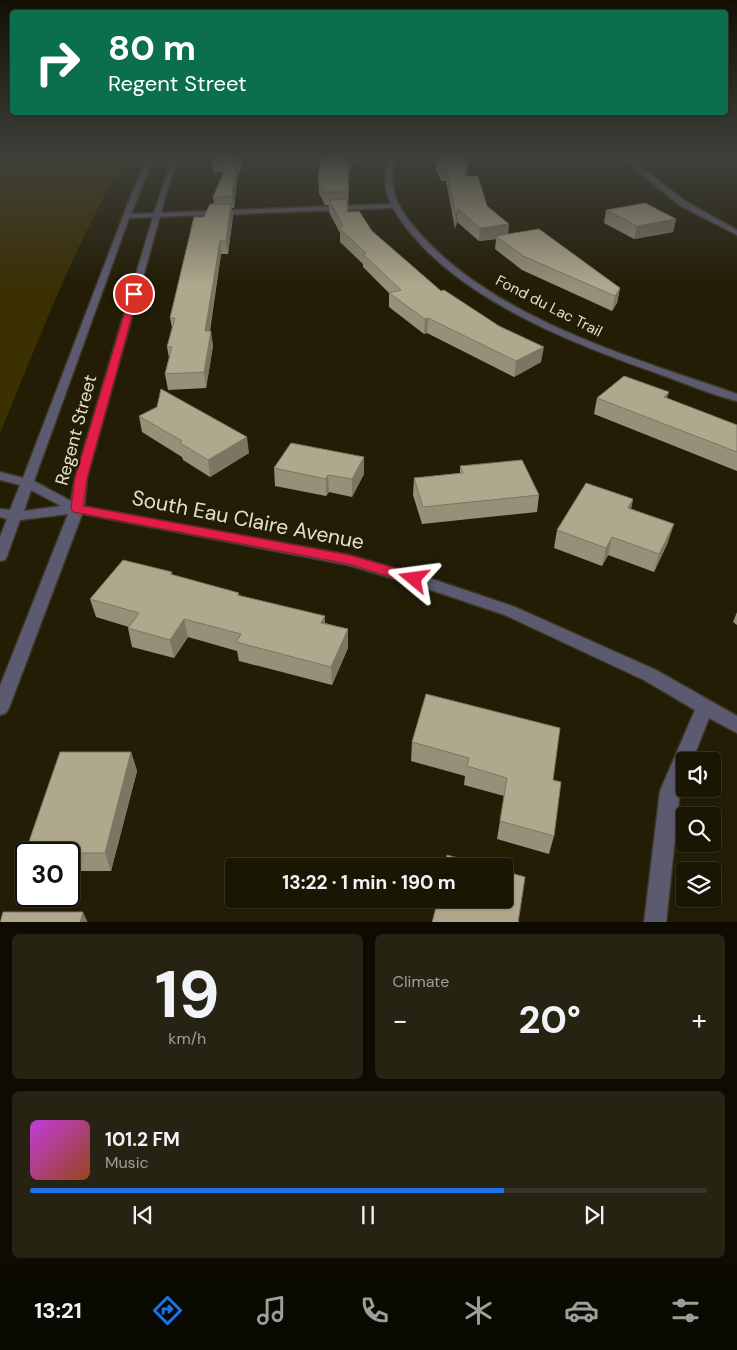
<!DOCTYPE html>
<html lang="en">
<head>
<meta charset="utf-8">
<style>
  body { margin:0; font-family:"DM Sans",sans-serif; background:#272313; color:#f1f3f6; height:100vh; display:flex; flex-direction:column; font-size:19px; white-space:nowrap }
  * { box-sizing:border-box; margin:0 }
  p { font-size:16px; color:#9f9f9a }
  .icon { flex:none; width:28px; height:28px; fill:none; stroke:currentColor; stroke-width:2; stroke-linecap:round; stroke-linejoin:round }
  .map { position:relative; height:922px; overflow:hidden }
  .details { display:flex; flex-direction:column; gap:12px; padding:12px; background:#0e0c02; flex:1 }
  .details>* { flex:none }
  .banner { position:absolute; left:10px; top:10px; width:718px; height:105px; border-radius:5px; box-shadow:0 1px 4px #0004,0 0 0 1px #383526; background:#0b6e4f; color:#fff; overflow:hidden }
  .fabs { position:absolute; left:676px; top:752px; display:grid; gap:10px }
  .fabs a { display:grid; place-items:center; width:45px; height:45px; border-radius:5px; background:#1a1604; box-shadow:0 1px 4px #0004,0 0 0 1px #383526; font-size:25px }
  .speed { position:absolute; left:15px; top:842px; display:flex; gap:10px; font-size:25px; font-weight:700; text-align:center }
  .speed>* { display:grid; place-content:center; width:65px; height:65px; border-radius:50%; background:#1a1604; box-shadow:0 1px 4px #0004,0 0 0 1px #383526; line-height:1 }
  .speed .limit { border:2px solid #111; border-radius:8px; background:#fff; color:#111 }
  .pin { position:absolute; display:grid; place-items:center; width:42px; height:42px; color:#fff; margin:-21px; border:2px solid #fff; border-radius:50%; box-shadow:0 1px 5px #0007 }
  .me { position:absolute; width:55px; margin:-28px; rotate:286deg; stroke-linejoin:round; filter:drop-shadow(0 0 4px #0008) }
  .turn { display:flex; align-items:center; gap:18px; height:105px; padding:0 15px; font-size:22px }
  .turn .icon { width:65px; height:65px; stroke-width:2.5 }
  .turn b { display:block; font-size:35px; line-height:42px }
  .big { font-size:38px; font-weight:700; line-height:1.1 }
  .details .card { flex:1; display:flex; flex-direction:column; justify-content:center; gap:8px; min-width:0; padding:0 18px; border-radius:8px; background:#272313 }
  .details .dial { align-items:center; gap:0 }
  .dial b { font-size:65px; line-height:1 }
  .song { display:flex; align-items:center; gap:15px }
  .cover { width:60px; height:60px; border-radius:8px; background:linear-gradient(135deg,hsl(290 70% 55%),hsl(20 70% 35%)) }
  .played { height:5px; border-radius:2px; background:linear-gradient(90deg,#1a73e8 70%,#383526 70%) }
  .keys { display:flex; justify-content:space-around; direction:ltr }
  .heat { display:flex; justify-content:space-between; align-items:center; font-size:28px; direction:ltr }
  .details .tiles { flex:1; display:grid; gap:12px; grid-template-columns:1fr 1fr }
  .card:last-child { grid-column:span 2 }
  .trip { position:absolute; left:225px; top:858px; width:288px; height:50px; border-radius:5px; background:#1a1604; box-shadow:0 1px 4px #0004,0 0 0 1px #383526; font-weight:700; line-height:50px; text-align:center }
  .menu { display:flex; height:80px; justify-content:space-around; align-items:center; background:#0a0902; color:#9f9f9a }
  .menu .icon { width:35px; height:35px }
  .menu .on { color:#1a73e8 }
  .menu b { font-size:22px; color:#f1f3f6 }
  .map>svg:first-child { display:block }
  .green { fill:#3b3002 }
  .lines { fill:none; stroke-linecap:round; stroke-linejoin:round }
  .minor-casing { stroke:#3e3823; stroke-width:3 }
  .tertiary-casing { stroke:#3e3823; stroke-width:3 }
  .minor { fill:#5c5a71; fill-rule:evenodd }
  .tertiary { fill:#5c5a71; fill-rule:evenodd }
  .wall { fill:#969079 }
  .shaded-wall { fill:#7a7663 }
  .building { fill:#afa88d; stroke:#7a7663 }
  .route { fill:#e11d48; stroke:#92132f }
  .labels { text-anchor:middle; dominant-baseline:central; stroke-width:5; stroke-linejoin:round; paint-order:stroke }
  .far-street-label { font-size:15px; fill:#e3e0d2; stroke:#231d06 }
  .street-label { font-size:18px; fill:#e3e0d2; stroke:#231d06 }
  .near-street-label { font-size:21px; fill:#e3e0d2; stroke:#231d06 }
</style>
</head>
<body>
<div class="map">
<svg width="737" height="923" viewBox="0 0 737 923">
  <rect width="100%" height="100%" fill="#231d06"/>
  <path class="green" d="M 0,157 L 127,157 C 74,244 39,340 0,433 Z"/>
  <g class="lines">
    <defs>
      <path id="minor" d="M 390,157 L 396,157 C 385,192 401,213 424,238 C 500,320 633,358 737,394 L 737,401 C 712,395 687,384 662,375 C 571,343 444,295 393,208 L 157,217 L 153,215 L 157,213 L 391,204 C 383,188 384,173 390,157 Z
        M 621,157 L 628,157 L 685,201 L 737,230 L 737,235 L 679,205 Z
        M 77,505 L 349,555 L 435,580 L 515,607 L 656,670 L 737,716 L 737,733 L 709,718 L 692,761 L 685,761 L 685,778 L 680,791 L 666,923 L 644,923 L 660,791 L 695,710 L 644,680 L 505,615 L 425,588 L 348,565 L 72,512 L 70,509 L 72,506 Z"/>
      <path id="tertiary" d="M 148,157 L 154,157 L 131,214 L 154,213 L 173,157 L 179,157 L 169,184 L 87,478 L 84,509 L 9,708 L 6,713 L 0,715 L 0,686 L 68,514 L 20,520 L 7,556 L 5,560 L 0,561 L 0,537 L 7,519 L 0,517 L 0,509 L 10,510 L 20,485 L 0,480 L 0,472 L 23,478 L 135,185 ZM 153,217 L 75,478 L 71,501 L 34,481 L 129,218 ZM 31,490 L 61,506 L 24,511 Z"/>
    </defs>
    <use href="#minor" class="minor-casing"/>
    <use href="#tertiary" class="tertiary-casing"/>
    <use href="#minor" class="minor"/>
    <use href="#tertiary" class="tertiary"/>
  </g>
  <path class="wall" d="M 213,157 L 243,157 L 240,172 L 238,172 L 234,208 L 232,208 L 233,216 L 228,254 L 221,254 L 210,331 L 213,346 L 206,388 L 168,390 L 165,374 L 169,358 L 167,347 L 172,328 L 170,318 L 204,217 L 214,204 L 213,197 L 224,172 L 213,172 L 212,161 Z
    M 470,157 L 466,176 L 487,206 L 508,234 L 620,288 L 617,303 L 612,311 L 522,270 L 495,249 L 496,239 L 479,241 L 457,222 L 455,229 L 446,181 L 441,181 L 436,170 L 437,158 Z
    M 349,173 L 348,212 L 372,231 L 441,291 L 541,362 L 514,377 L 427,333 L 424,334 L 389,307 L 389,293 L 363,267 L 363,264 L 340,242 L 340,233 L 329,212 L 329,205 L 325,205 L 319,193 L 318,181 Z
    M 606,210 L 676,219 L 673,232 L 634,239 L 604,223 Z
    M 597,398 L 667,398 L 737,425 L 737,471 L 594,414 Z
    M 139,416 L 249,453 L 210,477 L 183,460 L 182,457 L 142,432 Z
    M 460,466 L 539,495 L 537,512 L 422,524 L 413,495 L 414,478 L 460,473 Z
    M 274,468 L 364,474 L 352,497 L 329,492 L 326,496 L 275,486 Z
    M 633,499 L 631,509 L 668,542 L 654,572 L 608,555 L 602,566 L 554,548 L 557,530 Z
    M 172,572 L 172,575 L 239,593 L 239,596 L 325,623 L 348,629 L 348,648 L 332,685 L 239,661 L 237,651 L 188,637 L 174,658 L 132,647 L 128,628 L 129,627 L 96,617 L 90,599 Z
    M 737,612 L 737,625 L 733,622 Z
    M 412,742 L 553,780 L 554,836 L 549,854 L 497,839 L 504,796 L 464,785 L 465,776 L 411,761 Z
    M 131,752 L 137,771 L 111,871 L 69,871 L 69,854 L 26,854 L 26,856 L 25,853 Z"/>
  <path class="shaded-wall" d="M 240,157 L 243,157 L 240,172 L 239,160 Z
    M 350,157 L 356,157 L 349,173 L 348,204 L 348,161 Z
    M 469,157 L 470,157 L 464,187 L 465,176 Z
    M 237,160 L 238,172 L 234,208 L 232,196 Z
    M 231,204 L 233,216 L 228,254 L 226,241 Z
    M 458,209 L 457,222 L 455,229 L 456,216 Z
    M 676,219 L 673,232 L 634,239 L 637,226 Z
    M 509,224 L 508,237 L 496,236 L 496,239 L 479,241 L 480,228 Z
    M 220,241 L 221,254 L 207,346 L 205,331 Z
    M 620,288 L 617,303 L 612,311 L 615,296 Z
    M 428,318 L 427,333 L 424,334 L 425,319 Z
    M 211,331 L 213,346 L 206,388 L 204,372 Z
    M 544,347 L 541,362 L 514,377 L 516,361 Z
    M 669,392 L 664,408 L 664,397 Z
    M 247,437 L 249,453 L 210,477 L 208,460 Z
    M 364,457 L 364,474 L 352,497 L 352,479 Z
    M 328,475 L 329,492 L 326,496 L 326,479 Z
    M 633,499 L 629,517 L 628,508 Z
    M 674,524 L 668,542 L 654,572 L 659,554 Z
    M 612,537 L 608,555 L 602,566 L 606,548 Z
    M 325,616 L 325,635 L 321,623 Z
    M 184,619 L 188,637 L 174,658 L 170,640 Z
    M 348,629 L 348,648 L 332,685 L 331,667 Z
    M 131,752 L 137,771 L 111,871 L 105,853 Z
    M 83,912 L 88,923 L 80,923 Z"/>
  <path class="building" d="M 213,157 L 240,157 L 239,160 L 237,160 L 232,196 L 213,197 L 229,160 L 212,161 Z
    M 321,157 L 350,157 L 348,161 L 348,192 L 324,192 L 318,181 Z
    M 438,157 L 469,157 L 465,176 L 478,176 L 487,206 L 509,224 L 480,228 L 458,209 L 456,216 L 446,169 L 442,169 L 437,158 Z
    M 347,199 L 347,212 L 359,211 L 372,231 L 441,291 L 444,290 L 499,326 L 544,347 L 516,361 L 428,318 L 425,319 L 389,293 L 401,290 L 363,254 L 366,253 L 340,229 L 343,226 L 329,200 Z
    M 645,203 L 676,219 L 637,226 L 606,210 Z
    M 210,204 L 231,204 L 226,241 L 220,241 L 205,331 L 211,331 L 204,372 L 165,374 L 172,347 L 167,347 L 175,318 L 170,318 L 194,217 L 204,217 Z
    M 539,229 L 620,288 L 615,296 L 523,256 L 496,236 Z
    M 624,376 L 669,392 L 664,397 L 737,425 L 737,452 L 597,398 Z
    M 161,389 L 247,437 L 208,460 L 180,443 L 182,441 L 139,416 L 157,407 Z
    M 291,443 L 364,457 L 352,479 L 328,475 L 326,479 L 274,468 Z
    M 522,460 L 539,495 L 423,507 L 414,478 L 463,473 L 460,466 Z
    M 586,483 L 633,499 L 628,508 L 674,524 L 659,554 L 612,537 L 606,548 L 557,530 Z
    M 123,560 L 172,572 L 170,574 L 239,593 L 237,595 L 325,616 L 321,623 L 348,629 L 331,667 L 236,642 L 241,634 L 184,619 L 170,640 L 128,628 L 139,613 L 90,599 Z
    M 426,694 L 560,728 L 553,780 L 561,782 L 554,836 L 500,821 L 507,778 L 467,766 L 469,758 L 412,742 Z
    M 60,752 L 131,752 L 105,853 L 25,853 Z
    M 447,855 L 488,866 L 445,866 Z
    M 504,871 L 525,877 L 518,923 L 432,923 L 438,899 L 504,899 Z
    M 3,912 L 83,912 L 80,923 L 0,923 Z"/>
  <linearGradient id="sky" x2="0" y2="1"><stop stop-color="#131003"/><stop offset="0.55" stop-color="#3f403b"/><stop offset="1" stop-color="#3f403b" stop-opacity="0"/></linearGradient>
  <rect width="737" height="286" fill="url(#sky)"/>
  <path class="route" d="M 131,292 L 138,294 L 87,478 L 83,506 L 349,555 L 419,575 L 421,579 L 419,582 L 414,584 L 349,564 L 73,512 L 71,509 L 75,478 Z"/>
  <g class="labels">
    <g class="far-street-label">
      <text transform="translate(549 306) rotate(27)">Fond du Lac Trail</text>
    </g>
    <g class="street-label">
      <text transform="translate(76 430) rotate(-75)">Regent Street</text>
    </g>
    <g class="near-street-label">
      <text transform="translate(248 520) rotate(11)">South Eau Claire Avenue</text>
    </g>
  </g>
</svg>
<div class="fabs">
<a><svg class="icon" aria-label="sound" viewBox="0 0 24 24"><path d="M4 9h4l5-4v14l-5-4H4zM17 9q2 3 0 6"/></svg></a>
<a><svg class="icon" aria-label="search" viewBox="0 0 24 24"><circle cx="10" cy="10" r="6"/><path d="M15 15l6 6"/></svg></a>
<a><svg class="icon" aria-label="layers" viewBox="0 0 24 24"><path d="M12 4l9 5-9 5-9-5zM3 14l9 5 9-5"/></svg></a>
</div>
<div class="speed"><div class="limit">30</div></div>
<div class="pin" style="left:134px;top:294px;background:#d93025"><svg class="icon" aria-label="arrive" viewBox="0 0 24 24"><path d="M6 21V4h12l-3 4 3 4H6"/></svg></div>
<svg class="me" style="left:414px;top:579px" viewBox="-20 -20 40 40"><path d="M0-17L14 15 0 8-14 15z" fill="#e11d48" stroke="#fff" stroke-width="4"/></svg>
<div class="trip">13:22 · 1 min · 190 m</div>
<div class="banner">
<div class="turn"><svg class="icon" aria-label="right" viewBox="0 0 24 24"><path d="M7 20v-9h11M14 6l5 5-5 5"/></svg><div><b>80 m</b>Regent Street</div></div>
</div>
</div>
<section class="details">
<div class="tiles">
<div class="card dial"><b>19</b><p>km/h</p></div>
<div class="card"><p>Climate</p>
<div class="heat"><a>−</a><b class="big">20°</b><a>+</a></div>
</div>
<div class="card">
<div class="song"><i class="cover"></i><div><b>101.2 FM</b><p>Music</p></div></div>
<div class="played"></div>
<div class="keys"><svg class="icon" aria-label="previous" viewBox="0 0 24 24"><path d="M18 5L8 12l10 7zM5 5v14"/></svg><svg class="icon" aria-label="pause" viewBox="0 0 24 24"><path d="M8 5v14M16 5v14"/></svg><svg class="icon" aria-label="next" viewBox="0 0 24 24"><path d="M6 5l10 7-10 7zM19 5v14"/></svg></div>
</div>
</div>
</section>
<nav class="menu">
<b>13:21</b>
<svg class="icon on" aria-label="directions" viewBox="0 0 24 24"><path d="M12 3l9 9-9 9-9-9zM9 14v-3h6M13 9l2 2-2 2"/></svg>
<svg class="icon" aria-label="music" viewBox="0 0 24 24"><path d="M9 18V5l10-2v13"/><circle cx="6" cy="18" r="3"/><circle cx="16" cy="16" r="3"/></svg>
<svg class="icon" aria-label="phone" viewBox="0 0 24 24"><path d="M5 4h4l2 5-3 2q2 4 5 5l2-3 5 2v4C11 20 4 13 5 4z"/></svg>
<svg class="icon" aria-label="climate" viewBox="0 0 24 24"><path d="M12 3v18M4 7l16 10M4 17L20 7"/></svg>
<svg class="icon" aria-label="car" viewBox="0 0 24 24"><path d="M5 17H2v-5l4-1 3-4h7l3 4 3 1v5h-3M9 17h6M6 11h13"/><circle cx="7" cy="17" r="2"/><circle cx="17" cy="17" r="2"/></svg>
<svg class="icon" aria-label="filters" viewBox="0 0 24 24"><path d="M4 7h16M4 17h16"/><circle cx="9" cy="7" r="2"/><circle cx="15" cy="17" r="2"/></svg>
</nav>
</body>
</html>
